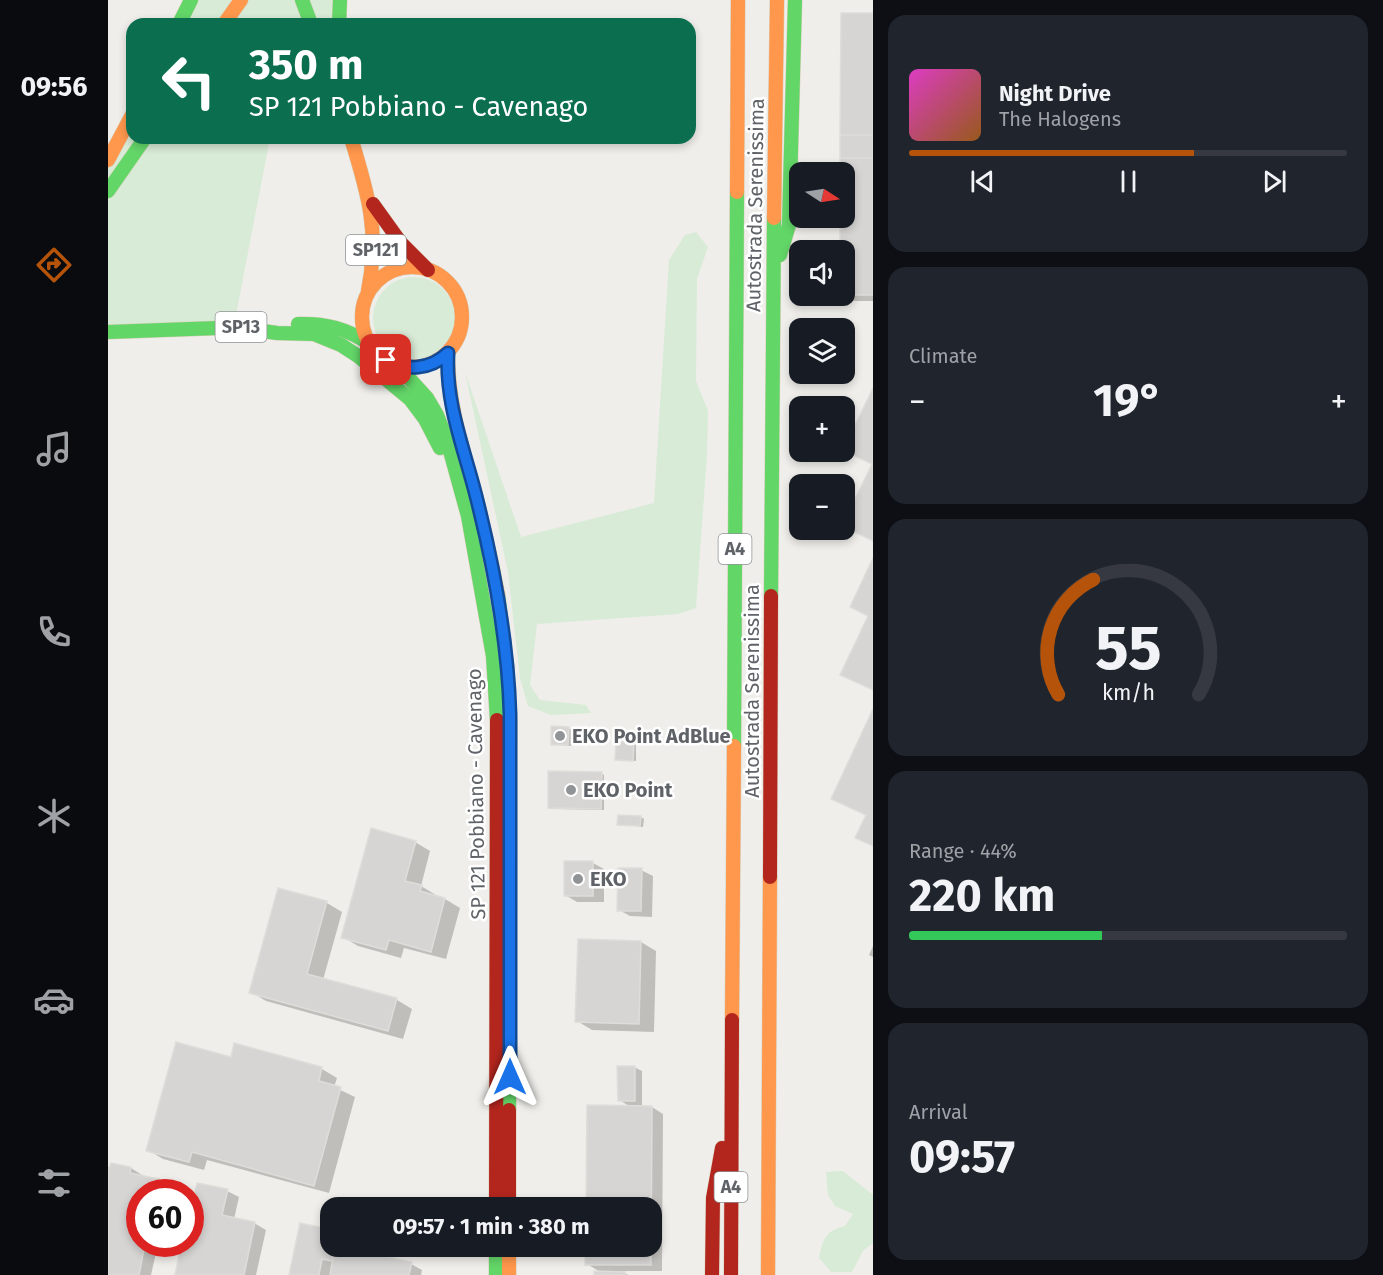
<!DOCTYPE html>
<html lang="en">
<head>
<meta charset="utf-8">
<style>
  body { margin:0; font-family:"Fira Sans",sans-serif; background:#20242c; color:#f1f3f6; height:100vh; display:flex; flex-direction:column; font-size:22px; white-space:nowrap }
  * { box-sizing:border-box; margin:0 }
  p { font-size:20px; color:#9ea1a6 }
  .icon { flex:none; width:33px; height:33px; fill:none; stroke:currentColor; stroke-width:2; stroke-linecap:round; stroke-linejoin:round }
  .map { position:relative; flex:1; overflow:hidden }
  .drawer { display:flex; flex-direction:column; gap:15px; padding:15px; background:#0d0f14; width:510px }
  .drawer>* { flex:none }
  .top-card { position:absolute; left:18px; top:18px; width:570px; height:126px; border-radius:18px; box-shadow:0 3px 9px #0003; background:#0b6e4f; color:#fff; overflow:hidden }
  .needle { width:39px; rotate:102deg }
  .tools { position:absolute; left:681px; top:162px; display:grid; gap:12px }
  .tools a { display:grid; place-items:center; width:66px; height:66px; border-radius:12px; background:#171b24; box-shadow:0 3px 9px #0003; font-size:30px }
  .speed { position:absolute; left:18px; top:1179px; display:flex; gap:12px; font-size:30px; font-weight:700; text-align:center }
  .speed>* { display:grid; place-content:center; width:78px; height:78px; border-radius:50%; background:#171b24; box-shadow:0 3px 9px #0003; line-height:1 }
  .speed .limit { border:9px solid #d22; background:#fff; color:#111 }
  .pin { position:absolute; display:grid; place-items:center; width:51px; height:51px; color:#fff; margin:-26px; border-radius:12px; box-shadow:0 3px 9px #0006 }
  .me { position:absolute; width:66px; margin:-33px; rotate:0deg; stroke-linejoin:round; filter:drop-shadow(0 0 4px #0008) }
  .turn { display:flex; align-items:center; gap:21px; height:126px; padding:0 24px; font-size:27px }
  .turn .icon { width:78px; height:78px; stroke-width:2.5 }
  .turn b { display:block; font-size:42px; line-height:51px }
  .big { font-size:45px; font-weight:700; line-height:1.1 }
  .drawer .tile { flex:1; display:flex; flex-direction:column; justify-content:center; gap:9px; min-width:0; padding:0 21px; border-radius:18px; background:#20242c }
  .drawer .dial { align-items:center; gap:0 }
  .dial svg { height:156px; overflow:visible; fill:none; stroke:#363941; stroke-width:7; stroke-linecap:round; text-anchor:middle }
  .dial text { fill:#f1f3f6; stroke:none }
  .song { display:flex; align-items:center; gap:18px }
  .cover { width:72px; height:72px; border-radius:9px; background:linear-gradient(135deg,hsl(310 70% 55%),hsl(30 70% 35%)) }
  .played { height:6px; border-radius:3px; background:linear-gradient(90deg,#b45309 65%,#363941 65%) }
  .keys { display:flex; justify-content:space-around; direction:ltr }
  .heat { display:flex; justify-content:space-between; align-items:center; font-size:33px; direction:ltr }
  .charge { height:9px; border-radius:4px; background:linear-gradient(90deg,#34c759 44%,#363941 0) }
  .trip { position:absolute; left:212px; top:1197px; width:342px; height:60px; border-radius:18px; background:#171b24; box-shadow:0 3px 9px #0003; font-weight:700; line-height:60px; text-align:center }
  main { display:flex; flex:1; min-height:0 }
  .tab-bar { display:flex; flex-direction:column; width:108px; justify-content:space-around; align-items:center; background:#090b0e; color:#9ea1a6 }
  .tab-bar .icon { width:42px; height:42px }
  .tab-bar .selected { color:#b45309 }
  .tab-bar b { font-size:27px; color:#f1f3f6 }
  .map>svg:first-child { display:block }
  .green { fill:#d8ebd6 }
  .shadow { fill:#0003 }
  .building { fill:#d6d5d3; stroke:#deddd9; stroke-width:1.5 }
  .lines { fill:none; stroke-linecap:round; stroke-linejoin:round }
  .fast-casing { stroke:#d7ceb8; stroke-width:15 }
  .slow-casing { stroke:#d7ceb8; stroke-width:15 }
  .jam-casing { stroke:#d7ceb8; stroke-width:15 }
  .fast { stroke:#63d668; stroke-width:14 }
  .slow { stroke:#ff974d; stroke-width:14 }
  .jam { stroke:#b3261e; stroke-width:14 }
  .route-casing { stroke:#114b97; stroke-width:15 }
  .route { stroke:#1a73e8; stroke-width:10 }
  .poi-dot { fill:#919496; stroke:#fff; stroke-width:2 }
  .labels { text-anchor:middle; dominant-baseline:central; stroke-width:5; stroke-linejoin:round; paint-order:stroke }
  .shield { fill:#fff; stroke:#8f9295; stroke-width:1.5 }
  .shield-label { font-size:18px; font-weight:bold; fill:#5f6368 }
  .street-label { font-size:20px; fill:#5f6368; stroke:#fff }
  .poi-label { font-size:20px; font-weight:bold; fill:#5f6368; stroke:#fff; text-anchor:start }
</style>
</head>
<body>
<main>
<nav class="tab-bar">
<b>09:56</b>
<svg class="icon selected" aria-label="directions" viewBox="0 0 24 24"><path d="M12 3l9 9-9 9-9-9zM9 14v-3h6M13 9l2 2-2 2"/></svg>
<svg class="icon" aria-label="music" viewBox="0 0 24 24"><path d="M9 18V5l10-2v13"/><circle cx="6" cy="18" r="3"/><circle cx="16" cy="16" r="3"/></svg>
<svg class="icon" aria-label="phone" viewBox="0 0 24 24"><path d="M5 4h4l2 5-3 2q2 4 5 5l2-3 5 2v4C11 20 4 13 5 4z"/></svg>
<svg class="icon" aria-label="climate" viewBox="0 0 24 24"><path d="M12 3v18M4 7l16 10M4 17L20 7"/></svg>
<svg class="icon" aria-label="car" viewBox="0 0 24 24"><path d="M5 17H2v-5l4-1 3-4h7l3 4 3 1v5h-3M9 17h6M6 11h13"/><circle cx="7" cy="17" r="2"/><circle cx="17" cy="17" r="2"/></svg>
<svg class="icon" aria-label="filters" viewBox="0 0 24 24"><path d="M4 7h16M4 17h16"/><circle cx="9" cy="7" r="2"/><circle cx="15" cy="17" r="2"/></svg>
</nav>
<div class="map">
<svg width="765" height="1275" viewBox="0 0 765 1275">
  <rect width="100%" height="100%" fill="#efeeea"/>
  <path class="green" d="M 89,0 L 225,0 L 224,24 L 76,24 Z
    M 24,122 L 24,138 L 162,138 L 127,320 L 0,327 L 0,167 Z
    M 588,232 L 600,247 L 589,279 L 588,381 L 600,411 L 599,455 L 588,608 L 570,614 L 429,624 L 422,685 L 432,700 L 478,705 L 483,713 L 443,715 L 420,706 L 412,678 L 400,572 L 357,372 L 413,537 L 546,503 L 561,260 L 577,235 Z
    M265 318a41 41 0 1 1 82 0a41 41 0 1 1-82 0Z
    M 735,1171 L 765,1195 L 765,1243 L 755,1251 L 744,1272 L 723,1272 L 711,1258 C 715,1239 717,1231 737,1226 L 745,1214 L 727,1206 L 720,1195 L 718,1172 Z"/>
  <path class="shadow" d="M 734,15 L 765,15 L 765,301 L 745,301 L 735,296 L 736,250 L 733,250 L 733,218 L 736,218 L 736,172 L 734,172 Z
    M 461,728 L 464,730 L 463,746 L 444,744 Z
    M 525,743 L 528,745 L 528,761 L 509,759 Z
    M 493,773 L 496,775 L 496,785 L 507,787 L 507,798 L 496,798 L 496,810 L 444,809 L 441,808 Z
    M 533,817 L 536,819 L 535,827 L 510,824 Z
    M 307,842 L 322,851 L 313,886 L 328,895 L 328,897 L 337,899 L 352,908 L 338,959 L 296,948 L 293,958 L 250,946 L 235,937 Z
    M 485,863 L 496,869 L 496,902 L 469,902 L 457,895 Z
    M 533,870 L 545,876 L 544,917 L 522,916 L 511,910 Z
    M 171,890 L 219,903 L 234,912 L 215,980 L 289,1000 L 304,1009 L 295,1039 L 158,1001 L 143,992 Z
    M 533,942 L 548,951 L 546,1032 L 484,1030 L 469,1021 Z
    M 765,946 L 765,957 L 761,955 Z
    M 127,1045 L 214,1069 L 229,1078 L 226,1087 L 247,1097 L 221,1193 L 99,1160 L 96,1170 L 55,1159 L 40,1150 L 124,1059 Z
    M 526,1067 L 534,1071 L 534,1107 L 544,1107 L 555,1114 L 554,1271 L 513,1271 L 520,1275 L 487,1275 L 494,1273 L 479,1264 L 543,1246 L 543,1208 L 523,1107 L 511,1100 Z
    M 0,1167 L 3,1169 L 23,1168 L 34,1175 L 34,1177 L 50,1181 L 62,1187 L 61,1192 L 32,1192 L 32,1244 L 50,1244 L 43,1275 L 0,1275 Z
    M 119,1191 L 131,1197 L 126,1219 L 146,1223 L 158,1230 L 148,1275 L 68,1275 L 75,1244 L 82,1244 Z
    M 222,1231 L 222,1246 L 240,1246 L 239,1250 L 303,1264 L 314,1270 L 313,1275 L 182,1275 Z"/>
  <path class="building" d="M 733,13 L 765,13 L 765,135 L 732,135 Z
    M 732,135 L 765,135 L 765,158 L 732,158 Z
    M 732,158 L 765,158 L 765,295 L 736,295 L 736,250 L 732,250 L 732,218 L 736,218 L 736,172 L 732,172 Z
    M 765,388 L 765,541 L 736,527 L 736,522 L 764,464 L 736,451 L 736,448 Z
    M 765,558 L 765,690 L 732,675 L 760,616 L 742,607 Z
    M 765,709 L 765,846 L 747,838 L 758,815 L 723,799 Z
    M 443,726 L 461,727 L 460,745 L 443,745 Z
    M 508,741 L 526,742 L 525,761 L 507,760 Z
    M 440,771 L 494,772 L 493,809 L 440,808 Z
    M 493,783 L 504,783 L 504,798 L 493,797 Z
    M 510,815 L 533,816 L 532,826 L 509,825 Z
    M 263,828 L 308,841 L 297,881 L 314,885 L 312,891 L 337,898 L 323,952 L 281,940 L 278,950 L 233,938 Z
    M 456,861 L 485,861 L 485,896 L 456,896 Z
    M 510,868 L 534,868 L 533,911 L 509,911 Z
    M 170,888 L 219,901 L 199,974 L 289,998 L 280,1031 L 141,993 Z
    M 470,939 L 533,941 L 531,1024 L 467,1022 Z
    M 68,1042 L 123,1057 L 126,1043 L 214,1067 L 211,1081 L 233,1087 L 206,1186 L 84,1152 L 81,1162 L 38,1151 Z
    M 509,1066 L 527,1066 L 527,1101 L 510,1101 Z
    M 479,1105 L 544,1106 L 543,1265 L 477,1265 L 477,1246 L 543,1246 L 543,1208 L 478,1208 Z
    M 3,1163 L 23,1167 L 22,1173 L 51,1179 L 48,1192 L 32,1192 L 32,1244 L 37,1244 L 31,1275 L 0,1275 L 0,1172 Z
    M 89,1183 L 120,1189 L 114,1215 L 147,1222 L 136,1275 L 67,1275 L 73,1244 L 82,1244 L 82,1200 L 85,1200 Z
    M 192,1223 L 222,1229 L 222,1246 L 227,1246 L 224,1261 L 214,1259 L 211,1275 L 181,1275 Z
    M 227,1246 L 304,1262 L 301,1275 L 222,1275 Z
    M 486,1271 L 517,1272 L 517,1275 L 486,1275 Z"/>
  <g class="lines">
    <defs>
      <path id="fast" d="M 194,0 L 203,24
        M 71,24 L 83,0
        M 231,24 L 232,0
        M 0,191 L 37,138
        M 672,255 L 681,225 L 687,0
        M 190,324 C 218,323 239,329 262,344
        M 127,327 L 169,333 L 206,334 L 233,345 L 250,356 L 302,399 L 317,419 L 332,448
        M 0,332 L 137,327
        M 289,365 L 319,398 L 329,415 L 339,440 L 360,516 L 385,656 L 389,720
        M 390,595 L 399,666 L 402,724 L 401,1110
        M 663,596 L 666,218
        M 626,746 L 629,192
        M 388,1246 L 388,1275"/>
      <path id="slow" d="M 116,24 L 133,0
        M 243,138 C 260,193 272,233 260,291
        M 0,160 L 24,115
        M 629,192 L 630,0
        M 666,218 L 669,0
        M254 317a50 50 0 1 1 100 0a50 50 0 1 1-100 0Z
        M 340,353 C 339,400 353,443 366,488 C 375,523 383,559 390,595
        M 624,1020 L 626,746
        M 401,1246 L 401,1275
        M 660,1275 L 662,877"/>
      <path id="jam" d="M 265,204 L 293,243 L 320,270
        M 662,877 L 663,596
        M 388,1208 L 389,720
        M 401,1208 L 401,1110
        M 604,1275 L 605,1198 L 614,1148
        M 623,1275 L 624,1020"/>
    </defs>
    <use href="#fast" class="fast-casing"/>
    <use href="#slow" class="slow-casing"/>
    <use href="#jam" class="jam-casing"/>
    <use href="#fast" class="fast"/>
    <use href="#slow" class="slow"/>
    <use href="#jam" class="jam"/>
  </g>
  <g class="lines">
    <defs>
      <path id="route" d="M 278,360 C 299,371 322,370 340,353 C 337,403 356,448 368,496 C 386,567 400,641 402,714 L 402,1077"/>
    </defs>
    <use href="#route" class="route-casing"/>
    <use href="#route" class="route"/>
  </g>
  <g class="poi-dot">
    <circle cx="452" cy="736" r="6"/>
    <circle cx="463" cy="790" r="6"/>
    <circle cx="470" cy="879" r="6"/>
  </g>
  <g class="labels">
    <g class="shield">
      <rect x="238" y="235" width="60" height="30" rx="4.5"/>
      <rect x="107.5" y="312" width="51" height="30" rx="4.5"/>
      <rect x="610.5" y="534" width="33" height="30" rx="4.5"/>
      <rect x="606.5" y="1172" width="33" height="30" rx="4.5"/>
    </g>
    <g class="shield-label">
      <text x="268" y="250">SP121</text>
      <text x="133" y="327">SP13</text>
      <text x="627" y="549">A4</text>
      <text x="623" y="1187">A4</text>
    </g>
    <g class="street-label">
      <text transform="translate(647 205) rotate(-89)">Autostrada Serenissima</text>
      <text transform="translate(644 691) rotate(-90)">Autostrada Serenissima</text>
      <text transform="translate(368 794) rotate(-91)">SP 121 Pobbiano - Cavenago</text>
    </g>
    <g class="poi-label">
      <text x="464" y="736">EKO Point AdBlue</text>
      <text x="475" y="790">EKO Point</text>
      <text x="482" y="879">EKO</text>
    </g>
  </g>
</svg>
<div class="tools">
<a><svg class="needle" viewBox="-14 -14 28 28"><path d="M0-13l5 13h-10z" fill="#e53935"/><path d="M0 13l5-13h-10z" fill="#9ea1a6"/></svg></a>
<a><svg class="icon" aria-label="sound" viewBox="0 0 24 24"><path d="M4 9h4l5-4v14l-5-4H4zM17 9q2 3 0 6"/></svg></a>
<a><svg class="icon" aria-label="layers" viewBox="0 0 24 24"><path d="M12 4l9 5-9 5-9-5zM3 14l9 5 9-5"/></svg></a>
<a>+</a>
<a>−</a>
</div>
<div class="speed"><div class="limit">60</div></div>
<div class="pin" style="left:278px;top:360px;background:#d93025"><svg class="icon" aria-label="arrive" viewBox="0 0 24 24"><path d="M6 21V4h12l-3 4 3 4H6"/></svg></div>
<svg class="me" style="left:402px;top:1077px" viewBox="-20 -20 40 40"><path d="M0-17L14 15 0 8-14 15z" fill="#1a73e8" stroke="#fff" stroke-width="4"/></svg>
<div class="trip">09:57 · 1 min · 380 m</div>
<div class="top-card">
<div class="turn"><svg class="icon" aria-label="left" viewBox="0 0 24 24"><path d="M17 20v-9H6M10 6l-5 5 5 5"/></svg><div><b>350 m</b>SP 121 Pobbiano - Cavenago</div></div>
</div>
</div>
<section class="drawer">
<div class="tile">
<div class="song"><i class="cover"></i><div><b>Night Drive</b><p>The Halogens</p></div></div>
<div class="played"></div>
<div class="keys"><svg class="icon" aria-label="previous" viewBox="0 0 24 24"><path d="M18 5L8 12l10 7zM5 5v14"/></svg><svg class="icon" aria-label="pause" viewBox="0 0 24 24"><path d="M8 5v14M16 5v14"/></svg><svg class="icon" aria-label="next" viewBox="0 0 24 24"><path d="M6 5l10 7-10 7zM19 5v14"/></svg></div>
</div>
<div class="tile"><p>Climate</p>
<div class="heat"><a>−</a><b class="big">19°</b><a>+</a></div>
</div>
<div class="tile dial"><svg viewBox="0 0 100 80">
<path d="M14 69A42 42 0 1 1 86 69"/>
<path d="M14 69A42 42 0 0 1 32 10" stroke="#b45309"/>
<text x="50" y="56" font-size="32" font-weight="700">55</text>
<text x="50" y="72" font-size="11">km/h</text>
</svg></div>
<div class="tile"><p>Range · 44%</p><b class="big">220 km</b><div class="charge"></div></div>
<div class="tile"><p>Arrival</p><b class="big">09:57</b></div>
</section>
</main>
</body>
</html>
